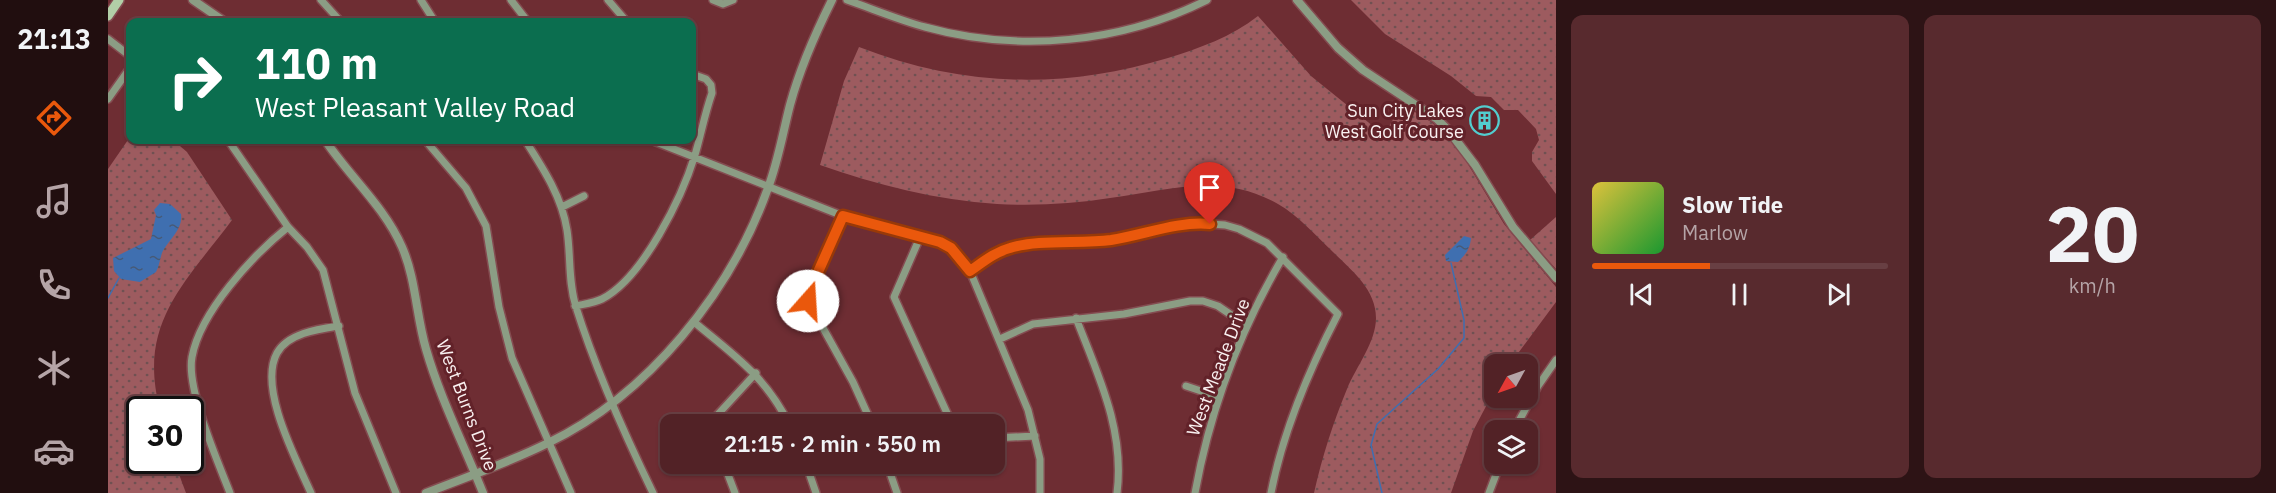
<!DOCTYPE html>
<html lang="en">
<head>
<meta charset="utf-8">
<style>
  body { margin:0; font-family:"IBM Plex Sans",sans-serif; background:#582a2e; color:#f1f3f6; height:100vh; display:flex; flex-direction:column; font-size:22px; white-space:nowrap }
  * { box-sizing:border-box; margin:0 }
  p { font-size:20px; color:#b5a4a7 }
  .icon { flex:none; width:33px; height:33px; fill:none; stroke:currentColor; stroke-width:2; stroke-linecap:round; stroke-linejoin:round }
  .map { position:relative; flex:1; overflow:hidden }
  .side { display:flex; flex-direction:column; gap:15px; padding:15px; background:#2d1315; width:720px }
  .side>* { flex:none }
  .guide { position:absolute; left:18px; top:18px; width:570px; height:126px; border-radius:12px; box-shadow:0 2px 4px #0004,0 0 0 2px #683f43; background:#0b6e4f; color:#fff; overflow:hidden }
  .needle { width:39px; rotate:230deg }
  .tools { position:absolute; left:1376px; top:354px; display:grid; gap:12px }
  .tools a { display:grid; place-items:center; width:54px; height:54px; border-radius:12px; background:#522226; box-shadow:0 2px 4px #0004,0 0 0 2px #683f43; font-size:30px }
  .speed { position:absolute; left:18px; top:396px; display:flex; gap:12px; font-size:30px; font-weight:700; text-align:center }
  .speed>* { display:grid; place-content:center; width:78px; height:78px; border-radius:50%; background:#522226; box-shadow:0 2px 4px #0004,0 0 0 2px #683f43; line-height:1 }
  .speed .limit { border:3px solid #111; border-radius:9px; background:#fff; color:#111 }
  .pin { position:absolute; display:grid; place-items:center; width:51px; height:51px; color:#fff; margin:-62px -26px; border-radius:50% 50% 50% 0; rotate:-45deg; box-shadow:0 0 6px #0007 }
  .pin .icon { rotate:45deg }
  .me { position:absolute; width:66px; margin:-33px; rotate:19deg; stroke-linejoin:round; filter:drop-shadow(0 0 4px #0008) }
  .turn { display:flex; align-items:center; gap:21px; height:126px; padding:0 30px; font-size:27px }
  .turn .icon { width:78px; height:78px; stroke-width:2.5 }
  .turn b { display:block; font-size:42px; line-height:51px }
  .side .widget { flex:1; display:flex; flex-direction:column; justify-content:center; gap:9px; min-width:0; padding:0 21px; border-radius:12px; background:#582a2e }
  .side .dial { align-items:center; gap:0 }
  .dial b { font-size:78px; line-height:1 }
  .song { display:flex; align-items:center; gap:18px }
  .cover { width:72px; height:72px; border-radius:9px; background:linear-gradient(135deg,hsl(50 70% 55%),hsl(130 70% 35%)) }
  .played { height:6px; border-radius:3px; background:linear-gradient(90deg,#ea580c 40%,#683f43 40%) }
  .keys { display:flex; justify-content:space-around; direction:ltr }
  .side .tiles { flex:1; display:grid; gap:15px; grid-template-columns:repeat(2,1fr) }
  .trip { position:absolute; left:552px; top:414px; width:345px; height:60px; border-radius:12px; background:#522226; box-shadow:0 2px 4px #0004,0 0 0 2px #683f43; font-weight:600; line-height:60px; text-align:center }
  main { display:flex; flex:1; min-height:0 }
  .tab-bar { display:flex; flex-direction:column; width:108px; justify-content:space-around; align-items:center; background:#210e0f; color:#b5a4a7 }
  .tab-bar .icon { width:42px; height:42px }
  .tab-bar .active { color:#ea580c }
  .tab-bar b { font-size:27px; color:#f1f3f6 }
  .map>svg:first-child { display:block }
  .grass { fill:url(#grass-dots) }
  .water { fill:url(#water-ripples) }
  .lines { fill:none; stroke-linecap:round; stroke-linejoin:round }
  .stream { stroke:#3f6fb0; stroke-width:1.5 }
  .minor-casing { stroke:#844c51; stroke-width:10 }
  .tertiary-casing { stroke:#844c51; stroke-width:11 }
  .secondary-casing { stroke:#844c51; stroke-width:12 }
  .minor { stroke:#8b9d84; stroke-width:7 }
  .tertiary { stroke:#8b9d84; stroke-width:8 }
  .secondary { stroke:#b2cfa7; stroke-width:9 }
  .route-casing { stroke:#983908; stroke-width:15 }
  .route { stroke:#ea580c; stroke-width:10 }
  .labels { text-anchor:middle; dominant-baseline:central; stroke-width:6; stroke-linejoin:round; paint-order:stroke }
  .poi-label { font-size:18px; fill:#faf1f1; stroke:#622229; text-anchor:end }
  .street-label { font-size:18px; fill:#faf1f1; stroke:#622229 }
</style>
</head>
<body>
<main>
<nav class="tab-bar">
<b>21:13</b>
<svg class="icon active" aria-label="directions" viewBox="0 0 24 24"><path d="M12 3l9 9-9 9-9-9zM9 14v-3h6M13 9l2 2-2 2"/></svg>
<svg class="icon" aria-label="music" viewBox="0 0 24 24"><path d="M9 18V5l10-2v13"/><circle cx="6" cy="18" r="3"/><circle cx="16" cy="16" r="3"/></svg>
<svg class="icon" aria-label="phone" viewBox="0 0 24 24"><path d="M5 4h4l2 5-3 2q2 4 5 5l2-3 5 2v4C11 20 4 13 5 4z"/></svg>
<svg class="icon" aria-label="climate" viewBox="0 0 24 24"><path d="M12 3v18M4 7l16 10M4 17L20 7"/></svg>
<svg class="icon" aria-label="car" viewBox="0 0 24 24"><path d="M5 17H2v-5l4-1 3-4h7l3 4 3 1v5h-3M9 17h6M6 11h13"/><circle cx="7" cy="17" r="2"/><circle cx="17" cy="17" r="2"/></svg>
</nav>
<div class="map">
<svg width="1448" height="493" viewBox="0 0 1448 493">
  <defs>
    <pattern id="grass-dots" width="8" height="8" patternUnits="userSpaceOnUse" patternTransform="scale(1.5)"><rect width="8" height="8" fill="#9d5b5f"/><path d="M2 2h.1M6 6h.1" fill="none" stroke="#705152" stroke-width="1.8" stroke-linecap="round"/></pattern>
    <pattern id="water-ripples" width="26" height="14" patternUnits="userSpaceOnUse" patternTransform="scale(1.5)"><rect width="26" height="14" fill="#3f6fb0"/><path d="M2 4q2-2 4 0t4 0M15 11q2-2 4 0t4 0" fill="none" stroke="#465a77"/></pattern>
  </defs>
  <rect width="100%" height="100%" fill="#6e2d33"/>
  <path class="grass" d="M 1243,0 L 1448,0 L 1448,194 L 1424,161 L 1424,152 L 1431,140 L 1428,129 L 1410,110 L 1396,110 L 1383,97 L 1368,96 L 1343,76 L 1277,34 Z
    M 1150,16 L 1203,76 L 1276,135 L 1294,104 L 1323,122 L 1338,135 L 1355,156 L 1396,224 L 1448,287 L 1448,302 L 1402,364 L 1386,364 L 1386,391 L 1365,431 L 1343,493 L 1206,493 C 1214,457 1225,423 1239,389 C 1248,367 1268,342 1268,318 C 1268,289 1243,270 1225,252 C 1207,235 1191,216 1170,204 C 1115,172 1060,190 1002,198 C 965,204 926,206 889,204 C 828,200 769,185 712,165 L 736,81 L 751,47 C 854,87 954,90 1060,58 C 1092,48 1123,37 1150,16 Z
    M 22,137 L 22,140 L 65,140 L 79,152 L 124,220 C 77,283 29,324 52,409 L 32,410 L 32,460 L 66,461 L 78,493 L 0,493 L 0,169 Z
    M 1448,217 L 1448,269 L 1422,240 Z"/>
  <path class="water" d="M 52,203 L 62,204 L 73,214 C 75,228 64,237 56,249 C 52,255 52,265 48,272 L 32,282 L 13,279 L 6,271 L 5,258 L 43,239 L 48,215 L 46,210 Z
    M 1356,236 L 1363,238 C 1362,249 1358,254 1350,262 L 1338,261 L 1337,255 Z"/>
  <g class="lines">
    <path class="stream" d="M 0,298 L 11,278
      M 1274,493 L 1263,445 L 1269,424 L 1330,369 L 1356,338 L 1356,320 L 1343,263"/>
    <defs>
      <path id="minor" d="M 213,0 L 233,22
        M 313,0 L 327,22
        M 403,0 L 420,22
        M 500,0 L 519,22
        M 605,0 L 615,4 L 625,0
        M 739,0 C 765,9 791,20 817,27 C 911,53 1013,43 1099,0
        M 0,39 L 22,56
        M 0,99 L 22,68
        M 120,140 L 180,227 L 199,247 L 215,270 L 247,393 L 288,493
        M 317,140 L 358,188 L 378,226 L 391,307 L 404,358 L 463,493
        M 417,140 C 435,168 454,197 459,230 C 463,256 460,282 468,307 C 488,371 516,433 545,493
        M 543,140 L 735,216 L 813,235 L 843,248 L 862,271 L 920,410 L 932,459 L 932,493
        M 454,207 L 476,196
        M 735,216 L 702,290 L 700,301 L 745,382 L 764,424
        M 813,235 L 786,297 L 844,424
        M 862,271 L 880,258 L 900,248 L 916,245 L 1002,240 L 1088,223 L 1117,225 L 1131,229 L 1159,243 L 1230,314 C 1201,370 1175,431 1163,493
        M 467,306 C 476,304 486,303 494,299 C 535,278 574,197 587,155 C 593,134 597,113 604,93 L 603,85 L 598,79 L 584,74
        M 968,318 C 990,375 1017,430 1009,493
        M 586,322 C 626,355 658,377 681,424
        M 892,339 L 925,324 L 1016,314 L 1082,301 L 1095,301 L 1110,306 L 1138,325
        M 1078,386 L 1111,397
        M 601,424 L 648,373
        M 1406,430 L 1430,386 L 1448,360
        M 886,438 L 927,436
        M 616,464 L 627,493
        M 698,464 L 708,493
        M 779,464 L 789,493
        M 122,493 C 110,462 78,389 84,357 C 92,312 145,255 180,227
        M 203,493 C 188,459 150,388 169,353 C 180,333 211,329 231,326
        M 1087,493 C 1102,410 1132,330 1175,257
        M 1381,493 L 1392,464"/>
      <path id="tertiary" d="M 85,0 L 117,22
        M 1189,0 L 1230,48 L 1255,70 L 1329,119 L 1341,131 L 1367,165 L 1405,227 L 1448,278
        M 217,140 C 241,176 276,206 294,247 C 308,279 308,315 318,349 C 332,398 356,445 375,493
        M 318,493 C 358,477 400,463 440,443 C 540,395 623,292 660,188 C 670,162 675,132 682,105 C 692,68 707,34 724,0"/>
      <path id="secondary" d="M 0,16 L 11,0"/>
    </defs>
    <use href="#minor" class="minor-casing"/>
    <use href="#tertiary" class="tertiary-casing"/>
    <use href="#secondary" class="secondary-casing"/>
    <use href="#minor" class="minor"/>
    <use href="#tertiary" class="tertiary"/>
    <use href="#secondary" class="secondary"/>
  </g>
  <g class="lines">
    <defs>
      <path id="route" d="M 700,301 L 702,290 L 735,216 L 832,242 L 843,248 L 862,271 C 875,262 887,252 902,248 C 931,239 971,244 1003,240 C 1036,235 1069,221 1102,224"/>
    </defs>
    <use href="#route" class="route-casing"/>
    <use href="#route" class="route"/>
  </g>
  <defs>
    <symbol id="building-ring" viewBox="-11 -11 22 22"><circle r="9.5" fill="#622229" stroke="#52cdcf" stroke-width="1.5"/><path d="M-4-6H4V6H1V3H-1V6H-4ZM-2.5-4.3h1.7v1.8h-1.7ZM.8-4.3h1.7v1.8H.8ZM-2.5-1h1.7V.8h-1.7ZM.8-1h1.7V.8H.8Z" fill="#52cdcf"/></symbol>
  </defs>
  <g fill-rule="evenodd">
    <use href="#building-ring" x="1360" y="104" width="33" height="33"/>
  </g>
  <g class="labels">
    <g class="poi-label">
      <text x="1356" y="110">Sun City Lakes<tspan x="1356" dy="21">West Golf Course</tspan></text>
    </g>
    <g class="street-label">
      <text transform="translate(1110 367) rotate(-69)">West Meade Drive</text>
      <text transform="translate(359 405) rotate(69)">West Burns Drive</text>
    </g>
  </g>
</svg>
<div class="tools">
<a><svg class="needle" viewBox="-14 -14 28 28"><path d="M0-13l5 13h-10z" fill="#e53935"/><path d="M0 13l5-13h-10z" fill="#b5a4a7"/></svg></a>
<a><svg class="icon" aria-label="layers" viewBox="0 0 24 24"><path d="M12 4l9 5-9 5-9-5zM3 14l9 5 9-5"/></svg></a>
</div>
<div class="speed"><div class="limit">30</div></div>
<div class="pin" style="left:1102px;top:224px;background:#d93025"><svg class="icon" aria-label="arrive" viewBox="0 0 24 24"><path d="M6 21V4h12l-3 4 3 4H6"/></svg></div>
<svg class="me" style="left:700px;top:301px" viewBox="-20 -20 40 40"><circle r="19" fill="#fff"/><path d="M0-13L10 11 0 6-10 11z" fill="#ea580c"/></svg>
<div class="trip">21:15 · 2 min · 550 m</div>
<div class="guide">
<div class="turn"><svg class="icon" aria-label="right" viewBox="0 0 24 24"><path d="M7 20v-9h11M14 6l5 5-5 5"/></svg><div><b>110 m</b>West Pleasant Valley Road</div></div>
</div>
</div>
<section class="side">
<div class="tiles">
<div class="widget">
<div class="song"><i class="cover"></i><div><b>Slow Tide</b><p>Marlow</p></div></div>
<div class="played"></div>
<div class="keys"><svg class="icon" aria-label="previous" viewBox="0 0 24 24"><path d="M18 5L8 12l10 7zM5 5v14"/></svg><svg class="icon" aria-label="pause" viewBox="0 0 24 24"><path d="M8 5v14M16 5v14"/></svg><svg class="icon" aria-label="next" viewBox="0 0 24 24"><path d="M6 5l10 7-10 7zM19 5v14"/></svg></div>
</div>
<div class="widget dial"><b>20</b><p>km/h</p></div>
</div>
</section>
</main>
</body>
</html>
